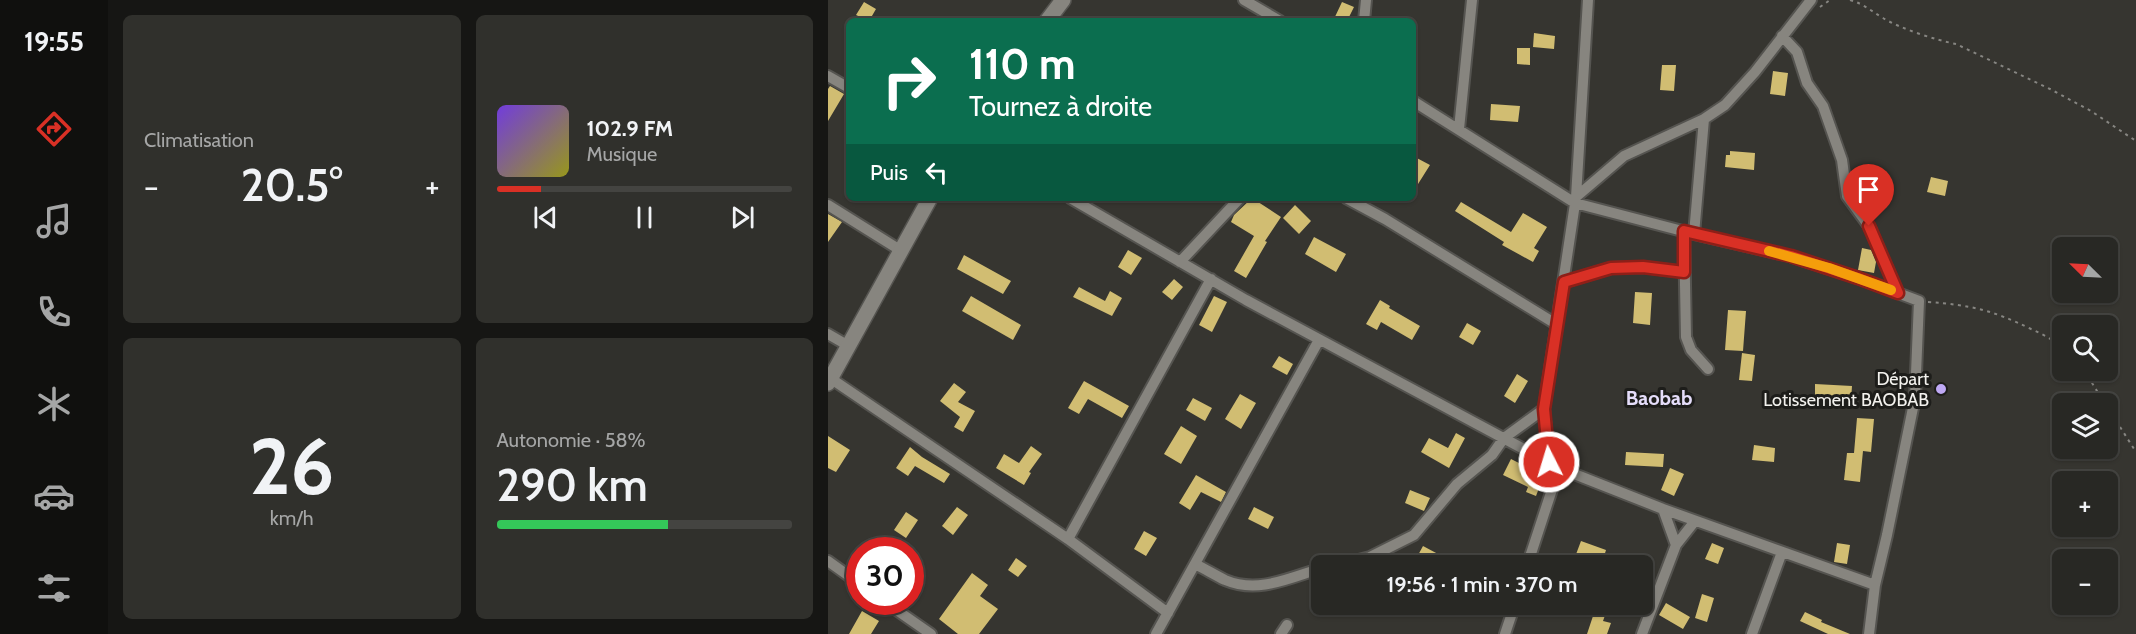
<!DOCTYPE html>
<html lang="fr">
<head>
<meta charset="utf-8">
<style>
  body { margin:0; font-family:Cabin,sans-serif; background:#30302c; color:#f1f3f6; height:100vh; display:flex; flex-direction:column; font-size:22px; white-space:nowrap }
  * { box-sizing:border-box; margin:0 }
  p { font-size:20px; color:#a5a6a6 }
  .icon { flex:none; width:33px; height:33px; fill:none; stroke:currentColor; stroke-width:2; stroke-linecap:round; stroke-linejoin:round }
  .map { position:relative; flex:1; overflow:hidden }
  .details { display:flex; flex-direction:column; gap:15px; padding:15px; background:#161614; width:720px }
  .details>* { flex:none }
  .top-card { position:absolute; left:18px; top:18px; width:570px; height:183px; border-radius:9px; box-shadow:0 2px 4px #0004,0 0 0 2px #444441; background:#0b6e4f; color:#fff; overflow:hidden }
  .needle { width:39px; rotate:294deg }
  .fabs { position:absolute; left:1224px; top:237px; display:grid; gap:12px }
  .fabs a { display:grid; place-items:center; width:66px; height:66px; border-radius:9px; background:#282824; box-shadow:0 2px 4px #0004,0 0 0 2px #444441; font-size:30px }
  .speed { position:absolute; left:18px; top:537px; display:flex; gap:12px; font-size:30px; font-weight:700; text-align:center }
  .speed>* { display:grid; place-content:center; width:78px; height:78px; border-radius:50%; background:#282824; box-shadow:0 2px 4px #0004,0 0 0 2px #444441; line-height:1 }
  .speed .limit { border:9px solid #d22; background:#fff; color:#111 }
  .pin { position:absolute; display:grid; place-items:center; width:51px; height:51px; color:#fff; margin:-62px -26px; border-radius:50% 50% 50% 0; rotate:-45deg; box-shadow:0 0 6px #0007 }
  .pin .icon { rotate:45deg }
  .me { position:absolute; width:66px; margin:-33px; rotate:355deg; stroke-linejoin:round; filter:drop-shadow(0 0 4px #0008) }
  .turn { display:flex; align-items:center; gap:21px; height:126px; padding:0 24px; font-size:27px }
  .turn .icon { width:78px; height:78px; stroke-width:2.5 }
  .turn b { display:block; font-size:42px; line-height:51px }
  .then { display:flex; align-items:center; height:57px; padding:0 24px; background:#0003; gap:12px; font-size:22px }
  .big { font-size:45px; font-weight:600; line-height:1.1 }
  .details .card { flex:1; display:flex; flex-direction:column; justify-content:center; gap:9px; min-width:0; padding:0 21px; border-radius:9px; background:#30302c }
  .details .dial { align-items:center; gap:0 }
  .dial b { font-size:78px; line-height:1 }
  .song { display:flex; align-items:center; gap:18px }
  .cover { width:72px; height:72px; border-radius:9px; background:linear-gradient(135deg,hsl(260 70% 55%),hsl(60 70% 35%)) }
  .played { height:6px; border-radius:3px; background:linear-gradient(90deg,#d93025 15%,#444441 15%) }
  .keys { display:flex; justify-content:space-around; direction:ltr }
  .heat { display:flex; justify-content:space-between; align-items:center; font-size:33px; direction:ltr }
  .charge { height:9px; border-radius:4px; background:linear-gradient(90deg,#34c759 58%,#444441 0) }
  .details .tiles { flex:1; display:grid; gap:15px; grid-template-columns:repeat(2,1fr) }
  .trip { position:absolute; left:483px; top:555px; width:342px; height:60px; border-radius:9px; background:#282824; box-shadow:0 2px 4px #0004,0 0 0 2px #444441; font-weight:600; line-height:60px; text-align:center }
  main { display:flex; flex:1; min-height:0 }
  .tab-bar { display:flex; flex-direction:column; width:108px; justify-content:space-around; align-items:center; background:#10100e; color:#a5a6a6 }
  .tab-bar .icon { width:42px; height:42px }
  .tab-bar .on { color:#d93025 }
  .tab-bar b { font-size:27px; color:#f1f3f6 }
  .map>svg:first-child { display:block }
  .building { fill:#d1bd72 }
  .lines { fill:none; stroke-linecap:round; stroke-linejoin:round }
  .street-casing { stroke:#555450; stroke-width:14 }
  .secondary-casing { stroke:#555450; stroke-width:18 }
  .path { stroke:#878682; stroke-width:2; stroke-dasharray:3 4.5; stroke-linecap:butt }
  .street { stroke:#87857f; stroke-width:10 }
  .secondary { stroke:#87857f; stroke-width:15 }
  .route-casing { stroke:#8d1f18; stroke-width:15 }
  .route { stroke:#d93025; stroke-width:10 }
  .slow { stroke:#f59e0b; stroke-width:10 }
  .poi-dot { fill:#bfa9f4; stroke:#1d1d1a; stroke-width:2 }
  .labels { text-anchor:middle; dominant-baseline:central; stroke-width:6; stroke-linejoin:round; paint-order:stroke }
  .poi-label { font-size:18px; fill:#f3f2ee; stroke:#1d1d1a; text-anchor:end }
  .neighbourhood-label { font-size:20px; font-weight:bold; fill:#e5ddfa; stroke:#1d1d1a }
</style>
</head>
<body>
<main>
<nav class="tab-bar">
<b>19:55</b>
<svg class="icon on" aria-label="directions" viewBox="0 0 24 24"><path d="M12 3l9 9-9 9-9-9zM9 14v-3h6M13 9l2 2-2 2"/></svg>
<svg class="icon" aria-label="music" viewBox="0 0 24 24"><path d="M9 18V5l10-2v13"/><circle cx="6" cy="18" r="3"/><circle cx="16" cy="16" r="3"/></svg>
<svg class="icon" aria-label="phone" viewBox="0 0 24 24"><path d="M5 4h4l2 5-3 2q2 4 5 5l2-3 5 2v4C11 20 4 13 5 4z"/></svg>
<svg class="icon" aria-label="climate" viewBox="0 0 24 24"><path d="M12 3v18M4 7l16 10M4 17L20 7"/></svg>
<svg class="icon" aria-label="car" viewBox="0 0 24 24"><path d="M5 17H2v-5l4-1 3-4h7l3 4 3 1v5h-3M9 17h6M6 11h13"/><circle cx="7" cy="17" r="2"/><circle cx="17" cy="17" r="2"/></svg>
<svg class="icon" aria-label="filters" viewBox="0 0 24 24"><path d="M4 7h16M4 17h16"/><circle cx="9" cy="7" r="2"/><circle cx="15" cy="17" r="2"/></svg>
</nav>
<section class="details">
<div class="tiles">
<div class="card"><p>Climatisation</p>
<div class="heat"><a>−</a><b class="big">20.5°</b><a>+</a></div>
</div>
<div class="card">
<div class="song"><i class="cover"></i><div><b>102.9 FM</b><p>Musique</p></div></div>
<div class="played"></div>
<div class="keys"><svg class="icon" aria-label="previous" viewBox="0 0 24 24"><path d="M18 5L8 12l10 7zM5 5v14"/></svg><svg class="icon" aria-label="pause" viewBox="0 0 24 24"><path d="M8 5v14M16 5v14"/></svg><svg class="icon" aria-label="next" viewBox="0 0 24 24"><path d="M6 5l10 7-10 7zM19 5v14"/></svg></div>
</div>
<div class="card dial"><b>26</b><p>km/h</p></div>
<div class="card"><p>Autonomie · 58%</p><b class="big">290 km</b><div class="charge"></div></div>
</div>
</section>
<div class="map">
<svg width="1308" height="634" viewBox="0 0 1308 634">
  <rect width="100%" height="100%" fill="#363530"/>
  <path class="building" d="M 36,2 L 48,9 L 41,21 L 28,15 Z
    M 514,2 L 526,7 L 519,21 L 505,21 Z
    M 706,33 L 727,36 L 726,49 L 705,47 Z
    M 689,48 L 702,48 L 702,65 L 689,64 Z
    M 834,65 L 848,65 L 846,91 L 832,90 Z
    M 945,71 L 960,73 L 957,96 L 942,94 Z
    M 2,86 L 16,94 L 0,121 L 0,89 Z
    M 663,104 L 692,106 L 690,122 L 662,120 Z
    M 902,151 L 927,153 L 926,170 L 897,167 L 898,155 L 902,155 Z
    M 585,156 L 602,165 L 585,192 Z
    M 1103,177 L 1120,181 L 1117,196 L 1099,192 Z
    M 424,198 L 453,217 L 437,241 L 439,242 L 418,278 L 406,271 L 426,236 L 403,222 L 406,215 Z
    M 633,202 L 683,232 L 695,213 L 719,227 L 706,248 L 711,251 L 705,262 L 674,245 L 676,242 L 627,211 Z
    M 467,205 L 483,221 L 471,234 L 455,218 Z
    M 0,214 L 14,222 L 0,242 Z
    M 486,237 L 518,254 L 508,272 L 477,254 Z
    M 1034,248 L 1043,250 L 1048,262 L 1046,273 L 1030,270 Z
    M 300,250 L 314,258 L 303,275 L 290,267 Z
    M 136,255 L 183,281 L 175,294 L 129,269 Z
    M 346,279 L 355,287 L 344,300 L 334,292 Z
    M 251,287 L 277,301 L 282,291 L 294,298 L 284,316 L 245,297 Z
    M 807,292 L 824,293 L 822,325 L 805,323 Z
    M 143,296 L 193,325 L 185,340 L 134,311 Z
    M 386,296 L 399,302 L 384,332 L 371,325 Z
    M 552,300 L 562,306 L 561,308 L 592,326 L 584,340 L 553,322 L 549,330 L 538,324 Z
    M 900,310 L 918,311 L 915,351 L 897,350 Z
    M 639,323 L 653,331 L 645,345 L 631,337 Z
    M 914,353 L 927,355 L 924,381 L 911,380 Z
    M 451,356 L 465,364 L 459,375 L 444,367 Z
    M 689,374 L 700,381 L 687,403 L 676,396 Z
    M 256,381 L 301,406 L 294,418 L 260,399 L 251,414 L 240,408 Z
    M 126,383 L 138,392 L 130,402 L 147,411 L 135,432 L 126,427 L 132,417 L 112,401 Z
    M 987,384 L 1024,386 L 1023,401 L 987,399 Z
    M 412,394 L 428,403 L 413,429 L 397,419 Z
    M 365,398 L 384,408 L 377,421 L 358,410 Z
    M 1029,418 L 1046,419 L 1043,452 L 1035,451 L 1032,482 L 1016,480 L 1019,453 L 1026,453 Z
    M 353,426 L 369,436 L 353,464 L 336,454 Z
    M 628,433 L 637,438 L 621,468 L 593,452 L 601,438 L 620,448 Z
    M 0,436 L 22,450 L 8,472 L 0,468 Z
    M 926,445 L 947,448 L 946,462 L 924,460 Z
    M 203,446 L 214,454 L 201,472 L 203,473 L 196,485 L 168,468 L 176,454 L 191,463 Z
    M 82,447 L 94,457 L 122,474 L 116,483 L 87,466 L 80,476 L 68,468 Z
    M 798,452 L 836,454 L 835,467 L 797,465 Z
    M 683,459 L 693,464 L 692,467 L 716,475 L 708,496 L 698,492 L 700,487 L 675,475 Z
    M 842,468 L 856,474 L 846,496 L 833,490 Z
    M 368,475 L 398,492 L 393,502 L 373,492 L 362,510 L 351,503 Z
    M 582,490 L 602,498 L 596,511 L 577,503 Z
    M 129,507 L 140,515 L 125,535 L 114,526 Z
    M 426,507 L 446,517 L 440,529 L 420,519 Z
    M 78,512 L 90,520 L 78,538 L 66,530 Z
    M 316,531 L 329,538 L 318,556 L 306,549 Z
    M 753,541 L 778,550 L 773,566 L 747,557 Z
    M 884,543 L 896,548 L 890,564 L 877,559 Z
    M 1009,543 L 1022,545 L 1019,564 L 1006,562 Z
    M 595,546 L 610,554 L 603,565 L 589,557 Z
    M 188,558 L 199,566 L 190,577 L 180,570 Z
    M 144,573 L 160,585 L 152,596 L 170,609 L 151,634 L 130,634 L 111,619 Z
    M 874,594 L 886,598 L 879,622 L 867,618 Z
    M 838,603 L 862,617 L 855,629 L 831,615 Z
    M 769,604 L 781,604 L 775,621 L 783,623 L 779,634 L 759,634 Z
    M 34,611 L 51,621 L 43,634 L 21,634 Z
    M 977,612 L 994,620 L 993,622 L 1022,634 L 1000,634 L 972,621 Z"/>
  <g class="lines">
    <defs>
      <path id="street" d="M 416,0 L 452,21
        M 536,21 L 538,0
        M 954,36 L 969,52 L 979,83 L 995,106 L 1014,160 L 1019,196 L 1041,226 L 1070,293
        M 0,76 L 21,88
        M 585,101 L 747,203 L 866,234 L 962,256 L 1030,278 L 1091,301 L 1087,398 L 1059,535 L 1047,585 L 1041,634
        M 631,129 L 644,0
        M 748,197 L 796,156 L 876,119 L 897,105 L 927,72 L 983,0
        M 242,198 L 418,300 L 731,468 L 835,509 L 1047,585
        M 518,198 L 557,219 L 728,324
        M 0,205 L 72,250
        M 856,231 L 858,337 L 863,350 L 880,369
        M 866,234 L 876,119
        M 352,262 L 412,198
        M 736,282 L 783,268 L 815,267 L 856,272
        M 0,334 L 19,345
        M 2,378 L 240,539 L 340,613
        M 721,462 L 716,409 L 748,197 L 760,0
        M 835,509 L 848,545
        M 240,539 L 383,279
        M 0,561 L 32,584
        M 367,564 C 377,569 387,575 397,580 C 430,594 461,578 494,568
        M 508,566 L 542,557 L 586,535 L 629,484 L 664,455 L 676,438 L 716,409
        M 699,566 L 731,468
        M 57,602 L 103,634
        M 328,634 L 491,340
        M 453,634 L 459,625
        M 677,634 L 687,604
        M 814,634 L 848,545 L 867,521
        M 924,634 L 954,552"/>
      <path id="secondary" d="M 219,21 L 235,0
        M 0,383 L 102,198"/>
    </defs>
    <use href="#street" class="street-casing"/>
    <use href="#secondary" class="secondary-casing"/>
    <path class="path" d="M 1022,0 C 1036,4 1043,11 1055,18 C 1073,29 1108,40 1128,44 L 1222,89 L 1263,111 L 1308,141
      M 992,7 L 1002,0
      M 1100,302 C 1143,305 1164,310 1203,329 C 1214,334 1225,339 1234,348
      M 1256,370 L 1277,404
      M 1280,408 L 1308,452"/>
    <use href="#street" class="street"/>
    <use href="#secondary" class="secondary"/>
  </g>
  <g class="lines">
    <defs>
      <path id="route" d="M 721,462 L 716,409 L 736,282 L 783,268 L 815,267 L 856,272 L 856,231 L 963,256 L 1030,278 L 1070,293 L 1041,226"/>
    </defs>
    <use href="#route" class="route-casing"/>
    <use href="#route" class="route"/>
    <path class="slow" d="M 941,251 L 1001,268 L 1063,290"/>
  </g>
  <circle class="poi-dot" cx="1113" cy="389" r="6"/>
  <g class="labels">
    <g class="poi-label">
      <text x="1101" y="379">Départ<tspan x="1101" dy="21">Lotissement BAOBAB</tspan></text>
    </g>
    <g class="neighbourhood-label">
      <text x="831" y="398">Baobab</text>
    </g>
  </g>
</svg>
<div class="fabs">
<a><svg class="needle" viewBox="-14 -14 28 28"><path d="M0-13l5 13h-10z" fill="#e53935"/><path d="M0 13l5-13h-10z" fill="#a5a6a6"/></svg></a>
<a><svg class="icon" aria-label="search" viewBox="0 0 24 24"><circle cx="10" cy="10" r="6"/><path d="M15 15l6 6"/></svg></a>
<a><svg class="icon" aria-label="layers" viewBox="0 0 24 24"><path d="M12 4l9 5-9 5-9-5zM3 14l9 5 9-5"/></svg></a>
<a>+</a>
<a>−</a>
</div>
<div class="speed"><div class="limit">30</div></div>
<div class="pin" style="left:1041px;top:226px;background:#d93025"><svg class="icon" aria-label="arrive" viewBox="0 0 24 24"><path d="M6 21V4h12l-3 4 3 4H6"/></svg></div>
<svg class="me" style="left:721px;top:462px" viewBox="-20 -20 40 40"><circle r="17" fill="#d93025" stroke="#fff" stroke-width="3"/><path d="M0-11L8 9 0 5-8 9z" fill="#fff"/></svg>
<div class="trip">19:56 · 1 min · 370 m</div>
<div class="top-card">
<div class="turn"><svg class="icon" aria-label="right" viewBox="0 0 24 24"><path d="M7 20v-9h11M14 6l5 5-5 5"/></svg><div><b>110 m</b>Tournez à droite</div></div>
<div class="then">Puis<svg class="icon" aria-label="left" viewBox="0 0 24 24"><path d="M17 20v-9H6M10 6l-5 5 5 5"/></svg></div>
</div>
</div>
</main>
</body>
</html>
